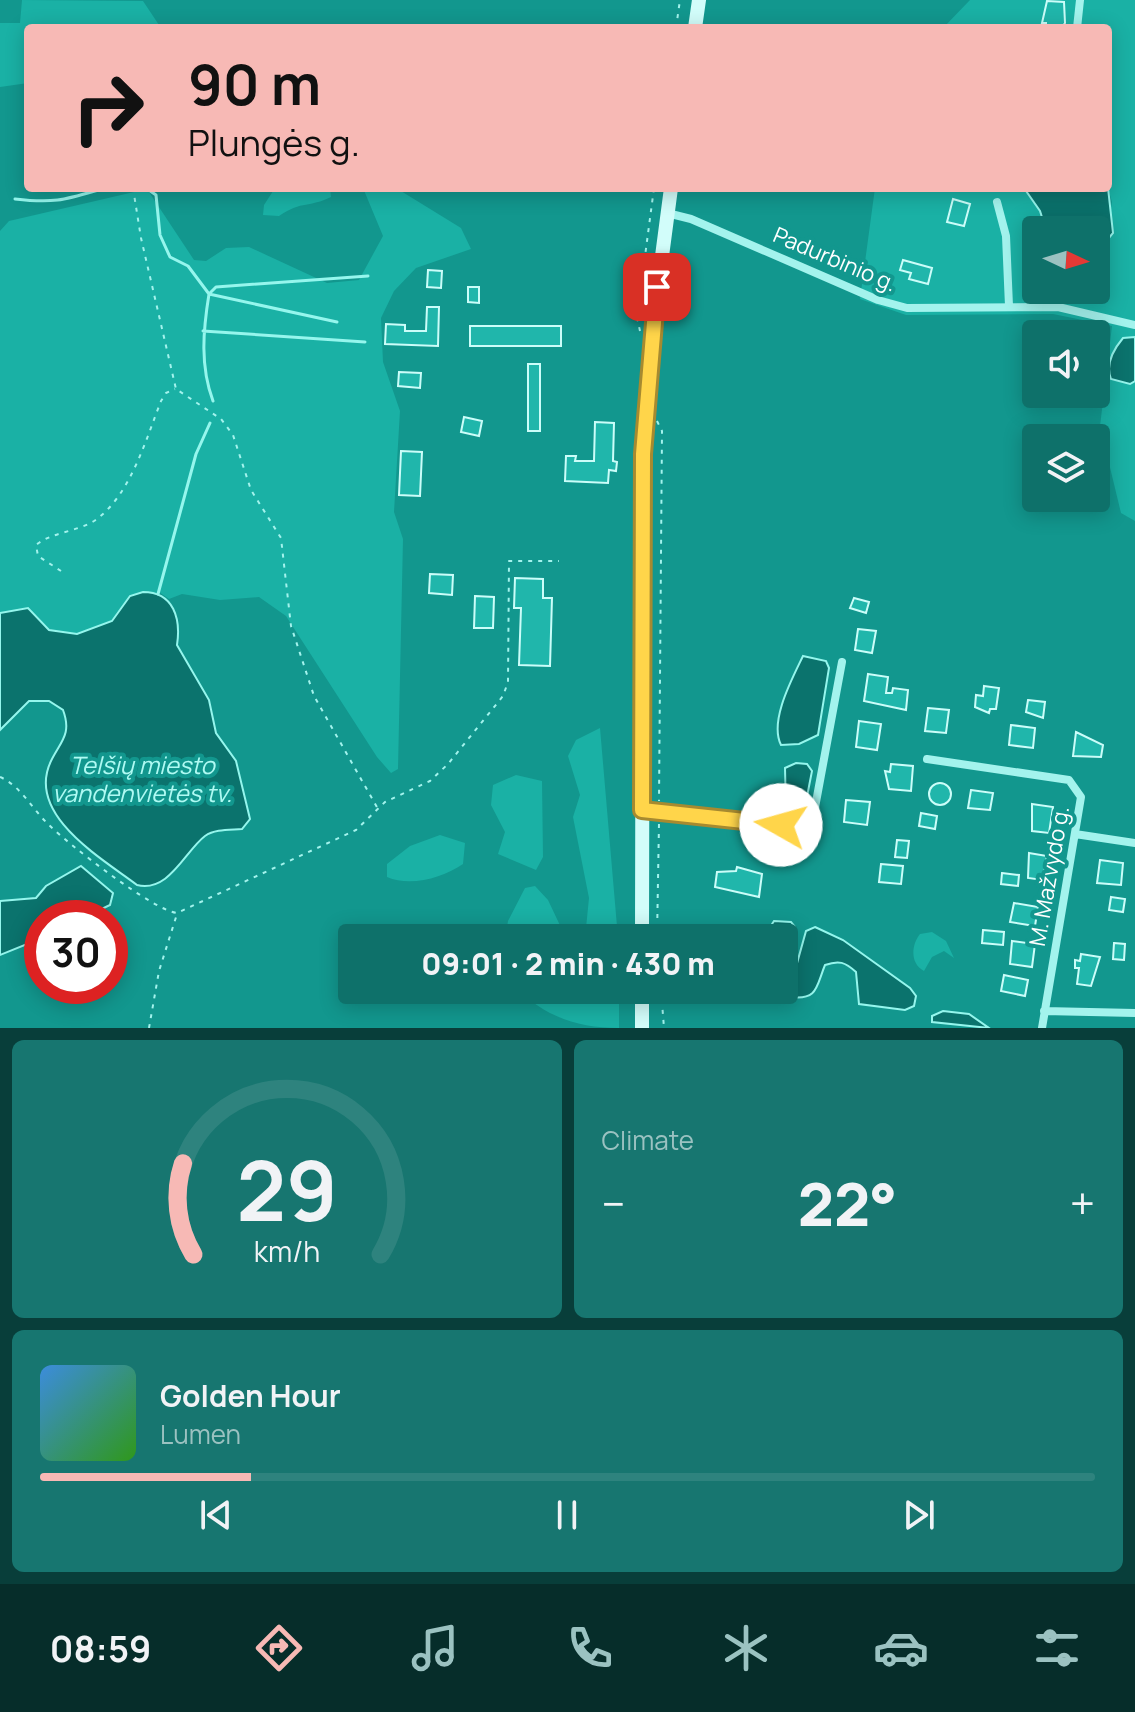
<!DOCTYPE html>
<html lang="en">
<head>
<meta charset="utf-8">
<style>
  body { margin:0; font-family:Manrope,sans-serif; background:#177670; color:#f1f3f6; height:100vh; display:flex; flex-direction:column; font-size:30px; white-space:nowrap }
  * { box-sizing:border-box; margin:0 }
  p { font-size:26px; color:#9bc2c1 }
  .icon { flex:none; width:44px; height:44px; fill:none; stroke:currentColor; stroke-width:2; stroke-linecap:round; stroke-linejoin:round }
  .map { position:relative; height:1028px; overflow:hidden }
  .details { display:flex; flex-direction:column; gap:12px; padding:12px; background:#083e3a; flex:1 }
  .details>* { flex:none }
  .banner { position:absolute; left:24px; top:24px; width:1088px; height:168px; border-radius:8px; box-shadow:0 4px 20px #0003; background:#f7b9b5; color:#111; overflow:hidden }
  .needle { width:52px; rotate:94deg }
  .tools { position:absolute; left:1022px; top:216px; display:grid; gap:16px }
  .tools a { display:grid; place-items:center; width:88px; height:88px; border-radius:8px; background:#0e716a; box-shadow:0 4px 20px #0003; font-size:40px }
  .speed { position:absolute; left:24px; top:900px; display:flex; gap:16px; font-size:40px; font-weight:700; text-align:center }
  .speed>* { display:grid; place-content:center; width:104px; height:104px; border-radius:50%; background:#0e716a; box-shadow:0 4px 20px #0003; line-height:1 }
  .speed .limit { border:12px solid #d22; background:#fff; color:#111 }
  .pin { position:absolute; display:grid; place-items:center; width:68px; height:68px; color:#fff; margin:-34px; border-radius:16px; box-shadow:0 4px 12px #0006 }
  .me { position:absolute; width:88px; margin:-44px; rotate:277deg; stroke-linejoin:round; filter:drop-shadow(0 0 6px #0008) }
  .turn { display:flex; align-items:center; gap:28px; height:168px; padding:0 32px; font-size:36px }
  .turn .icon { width:104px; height:104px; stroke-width:2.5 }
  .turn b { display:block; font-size:56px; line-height:68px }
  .big { font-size:60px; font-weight:800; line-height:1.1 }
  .details .tile { flex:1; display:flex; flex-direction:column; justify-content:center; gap:12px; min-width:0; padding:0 28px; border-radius:12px; background:#177670 }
  .details .dial { align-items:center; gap:0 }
  .dial svg { height:208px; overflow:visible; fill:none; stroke:#2e837e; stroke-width:7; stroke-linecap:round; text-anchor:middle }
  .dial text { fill:#f1f3f6; stroke:none }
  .song { display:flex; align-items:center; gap:24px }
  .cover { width:96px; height:96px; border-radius:12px; background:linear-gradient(135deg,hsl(210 70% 55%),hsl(110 70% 35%)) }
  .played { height:8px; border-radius:4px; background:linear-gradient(90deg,#f7b9b5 20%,#2e837e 20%) }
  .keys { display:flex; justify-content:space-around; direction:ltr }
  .heat { display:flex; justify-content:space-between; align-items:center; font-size:44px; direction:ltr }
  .details .tiles { flex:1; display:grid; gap:12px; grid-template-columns:1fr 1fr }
  .tile:last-child { grid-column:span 2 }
  .trip { position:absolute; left:338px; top:924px; width:460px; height:80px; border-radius:8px; background:#0e716a; box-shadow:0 4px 20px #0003; font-weight:800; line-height:80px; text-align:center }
  .dock { display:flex; height:128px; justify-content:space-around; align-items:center; background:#062d2a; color:#9bc2c1 }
  .dock .icon { width:56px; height:56px }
  .dock .on { color:#f7b9b5 }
  .dock b { font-size:36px; color:#f1f3f6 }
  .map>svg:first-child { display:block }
  .green { fill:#1ab1a5 }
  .water { fill:#0b736d; stroke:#95f6ed; stroke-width:2 }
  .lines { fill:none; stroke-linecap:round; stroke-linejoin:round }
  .stream { stroke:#95f6ed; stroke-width:3 }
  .building { fill:#20b6ab; stroke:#cbfdf9; stroke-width:2 }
  .path { stroke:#a3f3ed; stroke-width:2; stroke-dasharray:4 6; stroke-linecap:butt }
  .street { stroke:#a3f3ed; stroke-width:8 }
  .secondary { stroke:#d2fdfa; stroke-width:14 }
  .route-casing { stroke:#a68a30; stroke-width:20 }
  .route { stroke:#ffd54a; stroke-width:14 }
  .labels { text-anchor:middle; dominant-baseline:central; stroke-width:8; stroke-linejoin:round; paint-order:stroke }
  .street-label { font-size:22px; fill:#fff; stroke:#12978e }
  .water-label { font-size:24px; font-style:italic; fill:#affaf3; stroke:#12978e }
</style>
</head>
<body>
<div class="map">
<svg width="1135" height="1028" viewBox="0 0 1135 1028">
  <rect width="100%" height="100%" fill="#12978e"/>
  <path class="green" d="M 22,0 L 143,1 L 161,28 L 28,28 L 28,83 L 0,87 L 0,23 L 20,23 Z
    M 970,0 L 1135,0 L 1135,521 L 1121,513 L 1100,426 L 1112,326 L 1053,314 L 906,315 L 860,299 L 875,188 L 1024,188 L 1040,211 L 1046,230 L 1036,230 L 1036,290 L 1096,290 L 1096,246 L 1104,244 L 1112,202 L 1108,188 L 1108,28 L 943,28 Z
    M 275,188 L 330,188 L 331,197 C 309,208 303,200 279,216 L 263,215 L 264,205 Z
    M 363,188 L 396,188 L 461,228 L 471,249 L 416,268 L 394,291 L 381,318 L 383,362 L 400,411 L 394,512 L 403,539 L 398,769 L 391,773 L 377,757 L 286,616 L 259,597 L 220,600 L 182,594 L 169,599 L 159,592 L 117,612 L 113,621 L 77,634 L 49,630 C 36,619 20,606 0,613 L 0,231 L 9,221 L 147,189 L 194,260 L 206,261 L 226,248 L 249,247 L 327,283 L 359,280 L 383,236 Z
    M 600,728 L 618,938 L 585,938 L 589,898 L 573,817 L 580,795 L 568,756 L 576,740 Z
    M 516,775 L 542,781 L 543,857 L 536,870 L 498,854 L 505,832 L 491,805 L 493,785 Z
    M 440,835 L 465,843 L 463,864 C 443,878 410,887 387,877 L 387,864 L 410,846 Z
    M 535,886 L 548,900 L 566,938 L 505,938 L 508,921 L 525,888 Z
    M 932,932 L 946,941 L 954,958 L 944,951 L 932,957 L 924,971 C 910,964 911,945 920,934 Z
    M 518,990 L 619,990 L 619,1028 C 580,1028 548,1018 518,990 Z"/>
  <path class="water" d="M 1024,188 L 1108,188 L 1113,233 L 1104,244 L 1096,246 L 1096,230 L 1046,230 L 1040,211 Z
    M 1135,337 L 1135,381 L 1130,384 L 1111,379 C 1105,364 1113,350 1123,338 Z
    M 143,592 C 174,592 181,619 177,645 L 209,700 L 216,733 L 236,761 L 250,819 L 242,829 C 229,830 215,829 205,836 C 185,851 169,893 137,885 C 103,859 25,815 51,761 C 61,741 72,734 63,710 L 49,701 L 29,701 L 0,730 L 0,613 L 28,608 L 49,630 L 77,634 L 112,621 L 130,596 Z
    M 803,656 L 826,661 L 829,668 L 818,735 L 799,744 L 781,745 C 769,721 792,679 803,656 Z
    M 796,763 L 807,764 L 812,771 L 803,817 L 786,812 L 785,768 Z
    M 81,866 L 113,893 L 110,905 L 83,918 L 42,918 L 42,938 L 0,955 L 0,901 L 36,898 L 46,886 Z
    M 774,921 L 791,922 L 795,927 L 784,983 L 784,938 L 763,938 Z
    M 815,927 L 843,940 L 910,988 L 916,996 L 914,1006 L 905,1010 L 859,1004 L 856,972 C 845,962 839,960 825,965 C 816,987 818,1000 791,997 L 789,992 L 806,931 Z
    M 943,1011 L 969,1014 L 989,1028 L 932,1022 L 932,1016 Z"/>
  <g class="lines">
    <path class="stream" d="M 146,188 L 156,195 L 160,235 L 170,257 L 188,266 L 209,294 C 203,331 200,366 213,401
      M 15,199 C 57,204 67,199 105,188
      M 209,294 L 216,287 L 368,276
      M 209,294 L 337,322
      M 203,331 L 365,342
      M 158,594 L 196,454 L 210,423"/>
  </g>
  <path class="building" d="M 1047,1 L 1064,2 L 1065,23 L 1061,28 L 1046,28 L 1046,23 L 1042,23 Z
    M 953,199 L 970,204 L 964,226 L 947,222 Z
    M 903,260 L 932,268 L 928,284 L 909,279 L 911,273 L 900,270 Z
    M 428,270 L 442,271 L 441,288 L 427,287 Z
    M 468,287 L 479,287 L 479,303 L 468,302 Z
    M 427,307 L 439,307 L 438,346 L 385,344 L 386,324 L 405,325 L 405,331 L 426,331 Z
    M 470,326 L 561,326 L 561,346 L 470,346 Z
    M 528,364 L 540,364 L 540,431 L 528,431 Z
    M 399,372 L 421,373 L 420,388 L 398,386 Z
    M 464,417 L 482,421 L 479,436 L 461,432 Z
    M 595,422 L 614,423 L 613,461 L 617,462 L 616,471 L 609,470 L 608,483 L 565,481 L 566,456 L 576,456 L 575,461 L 594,461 Z
    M 401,451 L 422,452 L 420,496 L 399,495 Z
    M 430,574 L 453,575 L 452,595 L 429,593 Z
    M 515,578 L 543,579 L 543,598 L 552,598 L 550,666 L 519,665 L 521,608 L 514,608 Z
    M 475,596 L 494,597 L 493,628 L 474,628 Z
    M 854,598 L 869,602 L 866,613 L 850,608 Z
    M 858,629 L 876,631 L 872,653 L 855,650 Z
    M 868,674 L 888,677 L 886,693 L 892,693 L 893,688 L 908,690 L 906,710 L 864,701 Z
    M 984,686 L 999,688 L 996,709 L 990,709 L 989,713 L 975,707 L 976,695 L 983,696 Z
    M 1028,700 L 1045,702 L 1043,718 L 1026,712 Z
    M 928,708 L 949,710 L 946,733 L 925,731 Z
    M 859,721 L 881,724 L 877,750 L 856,747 Z
    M 1011,725 L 1035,728 L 1033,748 L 1009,745 Z
    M 1076,732 L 1103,745 L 1101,757 L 1073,756 Z
    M 891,764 L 913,766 L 911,791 L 889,789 L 885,771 L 890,772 Z
    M929 794a11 11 0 1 1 22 0a11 11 0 1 1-22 0Z
    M 971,790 L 993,793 L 990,810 L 968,808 Z
    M 846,800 L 870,802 L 867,825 L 844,822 Z
    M 1032,804 L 1053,807 L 1049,833 L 1032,831 Z
    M 921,813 L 937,816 L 935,829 L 919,826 Z
    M 897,840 L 909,841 L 907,858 L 895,857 Z
    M 1029,853 L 1047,856 L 1043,880 L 1028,878 Z
    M 1100,860 L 1123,863 L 1121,885 L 1097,883 Z
    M 881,864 L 903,866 L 901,884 L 879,882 Z
    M 737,867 L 762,874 L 759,897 L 715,887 L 717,872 L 736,871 Z
    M 1002,873 L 1019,875 L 1018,886 L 1001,884 Z
    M 1111,897 L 1125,899 L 1123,912 L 1109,910 Z
    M 1014,903 L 1038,907 L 1035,926 L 1010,922 Z
    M 983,930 L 1004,932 L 1003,945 L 982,943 Z
    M 1012,941 L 1035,944 L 1032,967 L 1010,964 Z
    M 1114,943 L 1125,944 L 1124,960 L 1113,959 Z
    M 1081,954 L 1100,957 L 1091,986 L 1077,984 L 1079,968 L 1075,968 L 1075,960 L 1080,961 Z
    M 1004,975 L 1028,980 L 1025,996 L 1001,991 Z"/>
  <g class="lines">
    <path class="path" d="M 676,28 L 680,0
      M 133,188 L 141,238 L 176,389 L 221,419 L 233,435 L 251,490 L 281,538 L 291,626 L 314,696 L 378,809
      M 640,331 L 637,317 L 654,188
      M 657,421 L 662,431 L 659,801
      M 61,571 L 38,556 L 36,545 C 52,532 76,532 94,521 C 130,497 146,439 161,401 L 166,393 L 175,389
      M 0,777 C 21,786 32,809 49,825 C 68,844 154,911 177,913 L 356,830 L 385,802 L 430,781 L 448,764 L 503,696 L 508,682 L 509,561 L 559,561
      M 657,938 L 659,823
      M 661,990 L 664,1028
      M 149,1028 L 159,971 L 177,914"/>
    <path class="street" d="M 1077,28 L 1080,0
      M 997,202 L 1006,236 L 1009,306
      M 667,213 L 691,219 L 878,300 L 907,308 L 1058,307 L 1135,325
      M 927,759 L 1069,780 L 1081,797 L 1042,1028
      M 642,810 L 811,829 L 842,662
      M 1075,834 L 1135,843
      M 1044,1011 L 1135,1013"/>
    <path class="secondary" d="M 695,28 L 699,0
      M 642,938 L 643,454 L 650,347 L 671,188
      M 642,990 L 642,1028"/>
  </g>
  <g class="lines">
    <defs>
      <path id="route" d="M 657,287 L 643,454 L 642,810 L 781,825"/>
    </defs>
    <use href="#route" class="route-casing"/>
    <use href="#route" class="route"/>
  </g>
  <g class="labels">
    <g class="street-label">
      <text transform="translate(835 259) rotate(23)">Padurbinio g.</text>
      <text transform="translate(1049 876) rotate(-80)">M. Mažvydo g.</text>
    </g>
    <g class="water-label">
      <text x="142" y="764">Telšių miesto<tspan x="142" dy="28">vandenvietės tv.</tspan></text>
    </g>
  </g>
</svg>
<div class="tools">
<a><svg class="needle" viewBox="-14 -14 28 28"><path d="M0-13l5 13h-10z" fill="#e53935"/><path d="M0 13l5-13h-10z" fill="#9bc2c1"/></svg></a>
<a><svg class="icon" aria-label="sound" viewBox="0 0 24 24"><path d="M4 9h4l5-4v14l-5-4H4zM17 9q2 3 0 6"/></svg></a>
<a><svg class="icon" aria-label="layers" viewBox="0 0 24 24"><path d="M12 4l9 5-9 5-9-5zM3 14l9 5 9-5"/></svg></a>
</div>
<div class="speed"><div class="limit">30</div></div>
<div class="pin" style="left:657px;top:287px;background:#d93025"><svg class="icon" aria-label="arrive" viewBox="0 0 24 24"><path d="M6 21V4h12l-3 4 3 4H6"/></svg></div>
<svg class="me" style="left:781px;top:825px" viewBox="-20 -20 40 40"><circle r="19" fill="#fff"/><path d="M0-13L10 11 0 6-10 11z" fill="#ffd54a"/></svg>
<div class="trip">09:01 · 2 min · 430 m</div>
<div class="banner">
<div class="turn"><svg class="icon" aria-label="right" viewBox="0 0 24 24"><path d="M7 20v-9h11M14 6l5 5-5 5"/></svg><div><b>90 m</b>Plungės g.</div></div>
</div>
</div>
<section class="details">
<div class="tiles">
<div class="tile dial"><svg viewBox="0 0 100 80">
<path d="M14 69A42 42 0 1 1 86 69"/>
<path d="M14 69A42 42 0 0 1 10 34" stroke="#f7b9b5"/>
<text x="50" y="56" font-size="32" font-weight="700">29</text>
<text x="50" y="72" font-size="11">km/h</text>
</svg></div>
<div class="tile"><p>Climate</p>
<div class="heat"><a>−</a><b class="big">22°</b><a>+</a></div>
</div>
<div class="tile">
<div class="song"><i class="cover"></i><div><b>Golden Hour</b><p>Lumen</p></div></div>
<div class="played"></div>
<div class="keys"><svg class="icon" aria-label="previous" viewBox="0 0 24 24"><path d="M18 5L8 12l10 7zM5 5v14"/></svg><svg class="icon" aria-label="pause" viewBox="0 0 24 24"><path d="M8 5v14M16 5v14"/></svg><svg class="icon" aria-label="next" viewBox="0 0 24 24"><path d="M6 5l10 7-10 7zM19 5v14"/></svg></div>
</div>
</div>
</section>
<nav class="dock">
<b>08:59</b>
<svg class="icon on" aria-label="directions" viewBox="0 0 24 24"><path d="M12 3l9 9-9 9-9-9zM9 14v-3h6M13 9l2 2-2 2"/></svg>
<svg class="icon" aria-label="music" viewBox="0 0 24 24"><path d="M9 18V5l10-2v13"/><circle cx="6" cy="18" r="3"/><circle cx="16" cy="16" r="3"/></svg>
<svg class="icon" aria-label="phone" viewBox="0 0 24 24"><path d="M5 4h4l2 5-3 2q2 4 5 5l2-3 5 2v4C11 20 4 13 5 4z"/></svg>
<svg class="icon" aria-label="climate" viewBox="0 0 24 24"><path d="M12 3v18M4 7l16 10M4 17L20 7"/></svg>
<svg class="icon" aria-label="car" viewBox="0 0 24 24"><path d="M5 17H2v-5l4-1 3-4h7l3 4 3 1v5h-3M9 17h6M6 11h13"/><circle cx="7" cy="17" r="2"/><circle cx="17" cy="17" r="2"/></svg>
<svg class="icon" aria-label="filters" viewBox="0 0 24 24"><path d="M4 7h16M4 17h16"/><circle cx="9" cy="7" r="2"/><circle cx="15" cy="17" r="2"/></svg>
</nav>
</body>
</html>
